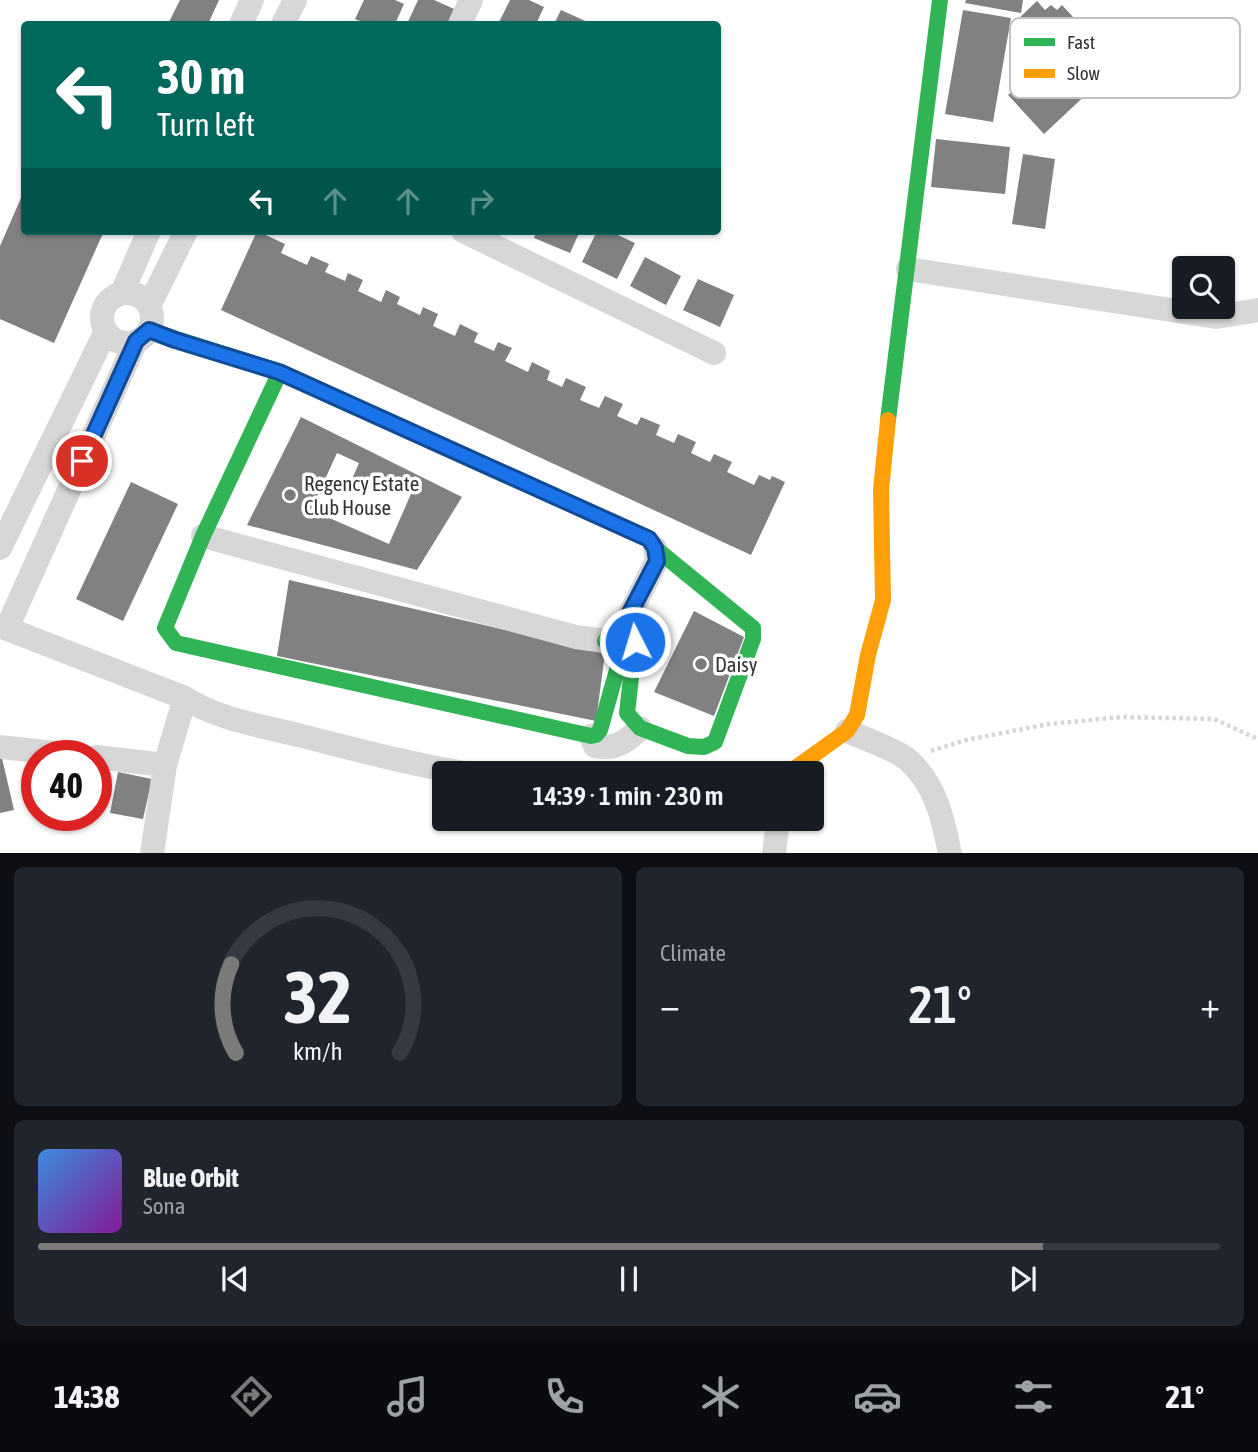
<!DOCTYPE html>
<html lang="en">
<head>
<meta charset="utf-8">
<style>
  body { margin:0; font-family:"Asap Condensed",sans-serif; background:#20242c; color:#f1f3f6; height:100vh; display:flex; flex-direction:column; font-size:26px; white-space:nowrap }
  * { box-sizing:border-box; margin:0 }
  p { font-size:23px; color:#9ea1a6 }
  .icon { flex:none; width:38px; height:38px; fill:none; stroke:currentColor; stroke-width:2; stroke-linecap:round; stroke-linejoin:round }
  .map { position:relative; height:853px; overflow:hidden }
  .side { display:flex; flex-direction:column; gap:14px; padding:14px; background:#0d0f14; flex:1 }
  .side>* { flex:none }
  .top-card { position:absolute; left:21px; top:21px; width:700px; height:214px; border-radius:7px; box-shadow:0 2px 5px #0004; background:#00695c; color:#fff; overflow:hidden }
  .buttons { position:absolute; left:1172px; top:256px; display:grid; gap:14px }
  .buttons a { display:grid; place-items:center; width:63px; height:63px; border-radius:7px; background:#171b24; box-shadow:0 2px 5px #0004; font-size:35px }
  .speed { position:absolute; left:21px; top:740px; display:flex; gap:14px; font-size:35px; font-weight:700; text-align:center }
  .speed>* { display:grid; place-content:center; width:91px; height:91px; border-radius:50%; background:#171b24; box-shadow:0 2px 5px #0004; line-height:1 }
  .speed .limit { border:10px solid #d22; background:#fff; color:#111 }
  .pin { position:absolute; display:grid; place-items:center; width:60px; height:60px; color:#fff; margin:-30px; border:4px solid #fff; border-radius:50%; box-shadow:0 2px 7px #0007 }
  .me { position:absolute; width:77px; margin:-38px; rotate:355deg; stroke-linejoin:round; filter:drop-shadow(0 0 5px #0008) }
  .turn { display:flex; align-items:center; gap:24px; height:147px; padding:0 21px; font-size:32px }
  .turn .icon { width:91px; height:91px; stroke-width:2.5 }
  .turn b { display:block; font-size:49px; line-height:60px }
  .lanes { display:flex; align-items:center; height:66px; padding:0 21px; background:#0003; justify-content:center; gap:35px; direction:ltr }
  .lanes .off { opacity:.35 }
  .big { font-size:52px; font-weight:600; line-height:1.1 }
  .side .widget { flex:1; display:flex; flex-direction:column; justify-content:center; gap:10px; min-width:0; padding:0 24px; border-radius:10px; background:#20242c }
  .side .dial { align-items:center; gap:0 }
  .dial svg { height:182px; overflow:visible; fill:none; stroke:#363941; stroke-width:7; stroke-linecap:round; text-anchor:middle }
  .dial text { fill:#f1f3f6; stroke:none }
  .song { display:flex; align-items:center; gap:21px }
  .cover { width:84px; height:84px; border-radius:10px; background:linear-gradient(135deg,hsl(210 70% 55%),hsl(290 70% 35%)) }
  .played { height:7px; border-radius:4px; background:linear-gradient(90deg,#7a7a7a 85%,#363941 85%) }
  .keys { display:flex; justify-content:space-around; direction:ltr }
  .heat { display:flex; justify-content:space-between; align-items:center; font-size:38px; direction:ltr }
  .side .tiles { flex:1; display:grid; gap:14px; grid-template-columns:1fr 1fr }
  .widget:last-child { grid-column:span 2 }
  .trip { position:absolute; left:432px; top:761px; width:392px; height:70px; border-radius:7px; background:#171b24; box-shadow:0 2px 5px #0004; font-weight:600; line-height:70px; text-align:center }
  .dock { display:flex; height:112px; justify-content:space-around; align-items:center; background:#090b0e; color:#9ea1a6 }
  .dock .icon { width:49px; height:49px }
  .dock .current { color:#7a7a7a }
  .dock b { font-size:32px; color:#f1f3f6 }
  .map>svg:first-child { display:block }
  .building { fill:#818181; fill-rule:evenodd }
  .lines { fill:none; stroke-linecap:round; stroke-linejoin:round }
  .path { stroke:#d6d6d6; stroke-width:4.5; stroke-dasharray:3.5 3.5; stroke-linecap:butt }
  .street { stroke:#d7d7d7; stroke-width:24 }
  .fast { stroke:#30b455; stroke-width:16 }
  .slow { stroke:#ff9f0a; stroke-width:16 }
  .route-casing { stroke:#114b97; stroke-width:18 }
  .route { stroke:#1a73e8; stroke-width:12 }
  .poi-dot { fill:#7a7a7a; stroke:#fff; stroke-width:2.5 }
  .labels { text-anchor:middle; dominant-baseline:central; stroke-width:7; stroke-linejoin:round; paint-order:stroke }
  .poi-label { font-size:21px; fill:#333; stroke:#fff; text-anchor:start }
  .key { fill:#fff; stroke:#c2c2c2; stroke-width:2 }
  .key-label { font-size:19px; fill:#333 }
</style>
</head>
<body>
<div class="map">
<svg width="1258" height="854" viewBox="0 0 1258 854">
  <rect width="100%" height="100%" fill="#fff"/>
  <path class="building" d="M 180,0 L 219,0 L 208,24 L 168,24 Z
    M 364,0 L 395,0 L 404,4 L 395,24 L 367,24 L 355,19 Z
    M 418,0 L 434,0 L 461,12 L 455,24 L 407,24 Z
    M 510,0 L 529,0 L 544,7 L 536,24 L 498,24 Z
    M 966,0 L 1023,0 L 1021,13 L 965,3 Z
    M 1037,1 L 1045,10 L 1051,5 L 1057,10 L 1062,5 L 1086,31 L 1082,35 L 1097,51 L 1090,57 L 1107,75 L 1044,134 L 1008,95 L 1019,85 L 1009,75 L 1025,60 L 1016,50 L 1027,40 L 1019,32 L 1024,27 L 1017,20 Z
    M 561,10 L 592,24 L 554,24 Z
    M 963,10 L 1011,18 L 993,122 L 945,114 Z
    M 936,139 L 1010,147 L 1005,194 L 931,187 Z
    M 1023,154 L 1055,159 L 1045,229 L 1012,224 Z
    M 24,191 L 24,231 L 104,231 L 54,343 L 0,319 L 0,246 Z
    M 257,231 L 285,244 L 281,253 L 307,265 L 311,256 L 329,264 L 325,272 L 345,281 L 348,273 L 363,280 L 358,291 L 381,302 L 386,290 L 400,297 L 397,304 L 420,315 L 423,307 L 438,314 L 433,326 L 455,336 L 460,324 L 478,333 L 474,342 L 494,351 L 498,342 L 512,348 L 505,361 L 528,372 L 532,362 L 550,371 L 547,380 L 562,387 L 566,378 L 586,387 L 580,400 L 599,408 L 605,396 L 623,404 L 617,416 L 637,425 L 641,417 L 660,425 L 656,435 L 674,443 L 678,434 L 696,442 L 691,453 L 710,462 L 714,454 L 732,462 L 727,472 L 754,485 L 759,475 L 770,480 L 772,476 L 785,482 L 751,555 L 221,310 Z
    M 537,231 L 580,231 L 570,253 L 534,238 Z
    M 597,231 L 609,231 L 635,243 L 617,279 L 582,262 Z
    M 645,257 L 681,276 L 666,305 L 630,286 Z
    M 698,279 L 734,295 L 720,327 L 683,310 Z
    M 301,417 L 462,497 L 417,570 L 247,525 ZM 337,453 L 359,463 L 353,477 L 389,492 L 394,479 L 414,487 L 389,544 L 311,510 Z
    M 131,482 L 178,504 L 123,621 L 76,599 Z
    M 289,580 L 605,653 L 596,721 L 277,656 Z
    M 694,611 L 744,637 L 714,716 L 654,692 Z
    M 2,758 L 14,810 L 0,813 L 0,759 Z
    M 118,772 L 152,779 L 143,819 L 110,813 Z"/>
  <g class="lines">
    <path class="path" d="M 931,751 L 966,740 L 1049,724 L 1122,717 L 1214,719 L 1258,739"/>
    <path class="street" d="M 241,24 L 252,0
      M 283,24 L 295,0
      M 460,24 L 471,0
      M 463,231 L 714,353
      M 908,269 L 1216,317 L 1258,310
      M 122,293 L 149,231
      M102 318a25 25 0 1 1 50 0a25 25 0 1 1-50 0Z
      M 149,306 L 186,231
      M 203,536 L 576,637 L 605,641 L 621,632 L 657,560 L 655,548
      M 0,548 L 106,331
      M 0,626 L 185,698 C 219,720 263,726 302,736 C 358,750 413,765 470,774
      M 7,628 L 136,341
      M 847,731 C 863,738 895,749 907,759 C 936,784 943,819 950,854
      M 591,736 L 595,746 C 613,751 628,741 640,728
      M 0,747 L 82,756
      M 96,757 L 165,765
      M 152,854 L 165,765 L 185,698
      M 774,854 L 778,819"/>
    <path class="fast" d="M 149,330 L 280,372 L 649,539 L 655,548 L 753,628 L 753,639 L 715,742 L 704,747 L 688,746 L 640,728 L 627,713 L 635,642 L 630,613
      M 280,372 L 203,536 L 165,628 L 176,643 L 591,736 L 596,735 L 600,730 L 619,663 L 615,650 L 605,641
      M 888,420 L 940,0"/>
    <path class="slow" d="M 787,774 L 847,731 L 857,715 L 868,655 L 883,600 L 881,490 L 888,420"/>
  </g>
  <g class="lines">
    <defs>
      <path id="route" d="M 82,461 L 136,341 L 149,330 L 175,340 L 279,372 L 649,539 L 655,548 L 657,561 L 630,613 L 635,642"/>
    </defs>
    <use href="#route" class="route-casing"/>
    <use href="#route" class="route"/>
  </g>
  <g class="poi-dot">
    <circle cx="290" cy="495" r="7"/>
    <circle cx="701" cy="664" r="7"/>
  </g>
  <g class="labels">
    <g class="poi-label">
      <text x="304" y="483">Regency Estate<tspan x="304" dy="24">Club House</tspan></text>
      <text x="715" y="664">Daisy</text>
    </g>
  </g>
  <rect x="1010" y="18" width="230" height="80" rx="10" class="key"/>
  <rect x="1024" y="38" width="31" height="8" fill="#30b455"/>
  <rect x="1024" y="69" width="31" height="9" fill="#ff9f0a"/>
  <g class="key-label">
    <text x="1067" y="49">Fast</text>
    <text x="1067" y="80">Slow</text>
  </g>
</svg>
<div class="buttons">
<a><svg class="icon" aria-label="search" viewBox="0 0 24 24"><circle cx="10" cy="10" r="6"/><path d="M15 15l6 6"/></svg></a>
</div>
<div class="speed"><div class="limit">40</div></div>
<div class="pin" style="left:82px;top:461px;background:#d93025"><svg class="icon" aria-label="arrive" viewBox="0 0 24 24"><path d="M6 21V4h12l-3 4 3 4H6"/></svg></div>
<svg class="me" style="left:635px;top:642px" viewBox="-20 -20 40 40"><circle r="17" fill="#1a73e8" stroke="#fff" stroke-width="3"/><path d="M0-11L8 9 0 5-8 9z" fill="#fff"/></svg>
<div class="trip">14:39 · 1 min · 230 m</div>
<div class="top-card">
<div class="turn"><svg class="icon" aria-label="left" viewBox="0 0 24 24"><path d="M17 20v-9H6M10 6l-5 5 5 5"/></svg><div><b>30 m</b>Turn left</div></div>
<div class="lanes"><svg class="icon" aria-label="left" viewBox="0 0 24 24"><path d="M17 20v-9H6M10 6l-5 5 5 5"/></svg><svg class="icon off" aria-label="ahead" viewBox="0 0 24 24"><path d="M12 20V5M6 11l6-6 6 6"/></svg><svg class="icon off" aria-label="ahead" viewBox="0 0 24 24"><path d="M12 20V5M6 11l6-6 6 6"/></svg><svg class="icon off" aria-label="right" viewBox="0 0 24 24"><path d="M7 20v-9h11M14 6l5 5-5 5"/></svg></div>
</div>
</div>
<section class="side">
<div class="tiles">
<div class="widget dial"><svg viewBox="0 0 100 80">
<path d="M14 69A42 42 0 1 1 86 69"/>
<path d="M14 69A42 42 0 0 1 12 30" stroke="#7a7a7a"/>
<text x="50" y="56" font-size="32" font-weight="700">32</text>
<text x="50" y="72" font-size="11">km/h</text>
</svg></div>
<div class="widget"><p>Climate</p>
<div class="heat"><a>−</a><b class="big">21°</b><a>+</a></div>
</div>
<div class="widget">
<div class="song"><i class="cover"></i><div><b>Blue Orbit</b><p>Sona</p></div></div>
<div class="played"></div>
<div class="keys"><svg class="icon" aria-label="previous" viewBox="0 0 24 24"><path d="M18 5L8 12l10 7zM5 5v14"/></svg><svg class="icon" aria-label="pause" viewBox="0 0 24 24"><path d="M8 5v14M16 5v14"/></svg><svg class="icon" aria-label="next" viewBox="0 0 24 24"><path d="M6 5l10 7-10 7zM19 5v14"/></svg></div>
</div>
</div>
</section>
<nav class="dock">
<b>14:38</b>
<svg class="icon current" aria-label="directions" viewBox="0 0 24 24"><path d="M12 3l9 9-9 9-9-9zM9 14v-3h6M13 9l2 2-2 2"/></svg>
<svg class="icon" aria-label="music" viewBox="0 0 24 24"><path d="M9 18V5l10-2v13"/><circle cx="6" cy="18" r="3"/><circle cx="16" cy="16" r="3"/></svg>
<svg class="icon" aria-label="phone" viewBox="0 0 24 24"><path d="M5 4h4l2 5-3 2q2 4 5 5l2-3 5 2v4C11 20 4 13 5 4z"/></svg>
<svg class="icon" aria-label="climate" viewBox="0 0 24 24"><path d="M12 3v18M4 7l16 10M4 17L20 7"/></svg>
<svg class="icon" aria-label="car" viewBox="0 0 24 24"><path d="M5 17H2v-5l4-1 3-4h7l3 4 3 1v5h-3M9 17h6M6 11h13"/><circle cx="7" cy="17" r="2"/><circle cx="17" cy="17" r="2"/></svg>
<svg class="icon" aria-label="filters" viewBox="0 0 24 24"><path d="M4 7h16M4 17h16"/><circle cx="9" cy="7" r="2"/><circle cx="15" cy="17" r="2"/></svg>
<b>21°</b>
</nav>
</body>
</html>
